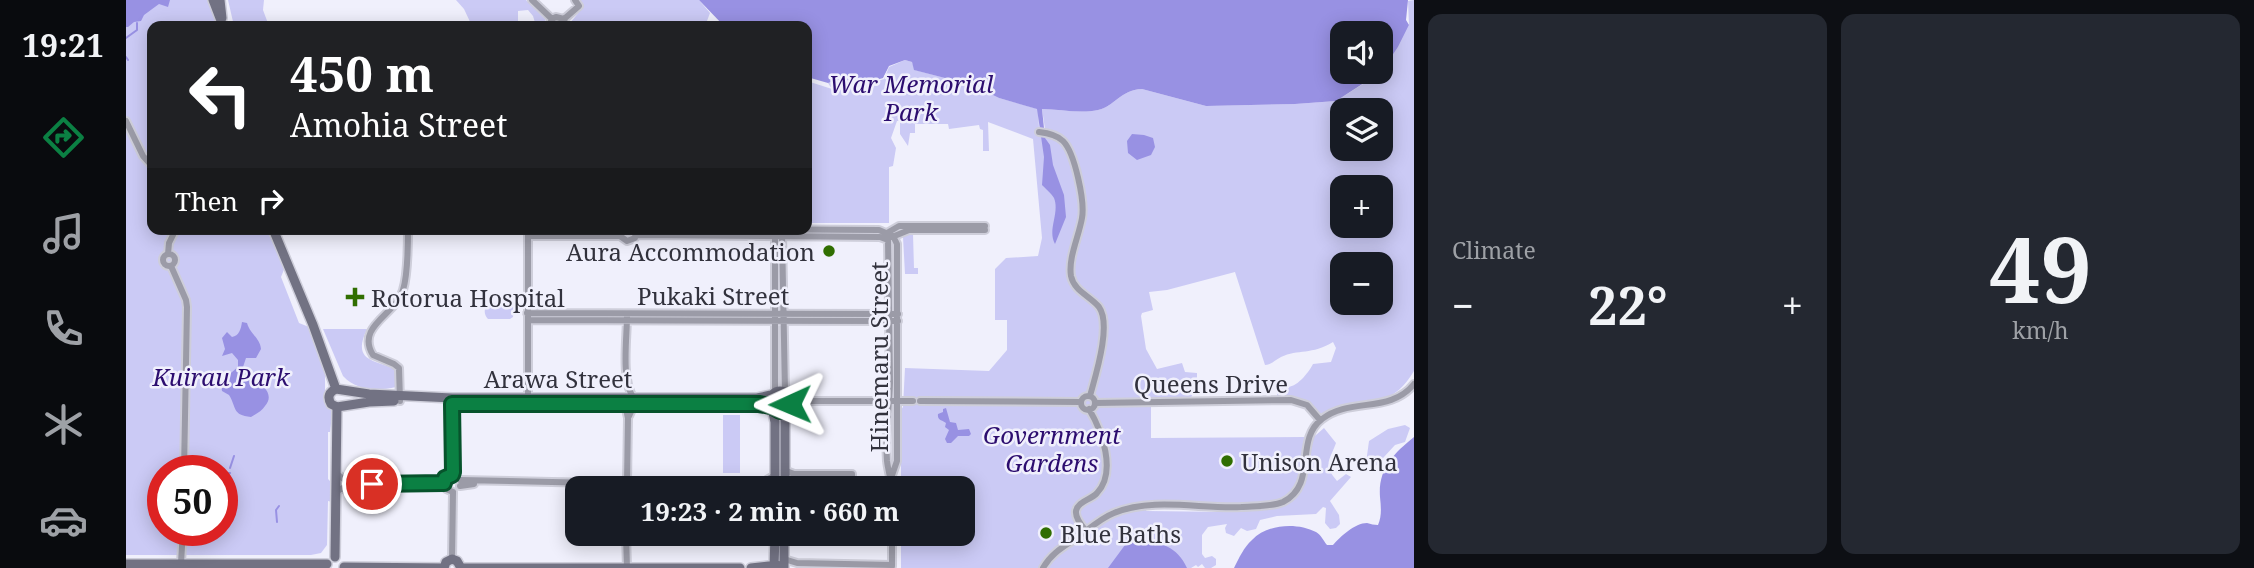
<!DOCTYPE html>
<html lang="en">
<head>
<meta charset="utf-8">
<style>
  body { margin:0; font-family:"Noto Serif",serif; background:#242831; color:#f1f3f6; height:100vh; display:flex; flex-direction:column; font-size:26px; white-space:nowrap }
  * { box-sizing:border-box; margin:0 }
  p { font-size:23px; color:#9ea1a6 }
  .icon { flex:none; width:38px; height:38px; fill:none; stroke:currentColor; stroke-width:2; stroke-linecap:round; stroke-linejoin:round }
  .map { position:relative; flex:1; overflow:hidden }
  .sheet { display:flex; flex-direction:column; gap:14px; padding:14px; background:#0d0f14; width:840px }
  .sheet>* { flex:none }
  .top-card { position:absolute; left:21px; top:21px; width:665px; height:214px; border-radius:14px; box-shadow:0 4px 18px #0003; background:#202124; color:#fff; overflow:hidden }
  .fabs { position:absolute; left:1204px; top:21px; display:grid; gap:14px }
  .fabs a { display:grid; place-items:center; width:63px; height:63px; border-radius:14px; background:#171b24; box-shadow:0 4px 18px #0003; font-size:35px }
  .speed { position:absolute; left:21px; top:455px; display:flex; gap:14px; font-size:35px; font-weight:700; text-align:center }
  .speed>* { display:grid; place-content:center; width:91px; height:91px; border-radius:50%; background:#171b24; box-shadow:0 4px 18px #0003; line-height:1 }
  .speed .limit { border:10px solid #d22; background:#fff; color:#111 }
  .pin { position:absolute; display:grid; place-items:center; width:60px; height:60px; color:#fff; margin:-30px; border:4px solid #fff; border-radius:50%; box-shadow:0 2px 7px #0007 }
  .me { position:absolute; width:77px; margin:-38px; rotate:269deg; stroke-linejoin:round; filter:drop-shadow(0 0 5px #0008) }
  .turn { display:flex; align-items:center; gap:24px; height:147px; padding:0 28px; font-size:32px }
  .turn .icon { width:91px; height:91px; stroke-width:2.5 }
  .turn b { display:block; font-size:49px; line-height:60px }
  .then { display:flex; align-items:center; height:66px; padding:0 28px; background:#0003; gap:14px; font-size:26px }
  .big { font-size:52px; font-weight:700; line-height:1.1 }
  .sheet .tile { flex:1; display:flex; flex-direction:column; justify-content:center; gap:10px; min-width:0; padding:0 24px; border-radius:14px; background:#242831 }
  .sheet .dial { align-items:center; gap:0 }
  .dial b { font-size:91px; line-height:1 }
  .heat { display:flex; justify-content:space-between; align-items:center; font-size:38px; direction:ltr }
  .sheet .tiles { flex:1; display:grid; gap:14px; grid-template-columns:repeat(2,1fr) }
  .trip { position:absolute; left:439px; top:476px; width:410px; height:70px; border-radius:14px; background:#171b24; box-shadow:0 4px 18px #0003; font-weight:700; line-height:70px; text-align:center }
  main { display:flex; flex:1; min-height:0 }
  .dock { display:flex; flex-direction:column; width:126px; justify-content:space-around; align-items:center; background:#090b0e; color:#9ea1a6 }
  .dock .icon { width:49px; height:49px }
  .dock .active { color:#0b8043 }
  .dock b { font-size:32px; color:#f1f3f6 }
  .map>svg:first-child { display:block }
  .green { fill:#cbcaf5; fill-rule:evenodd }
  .water { fill:#9891e3 }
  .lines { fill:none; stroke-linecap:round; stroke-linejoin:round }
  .stream { stroke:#9891e3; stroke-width:2 }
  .street-casing { stroke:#ceceda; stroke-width:10 }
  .secondary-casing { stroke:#ceceda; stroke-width:12 }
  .street { stroke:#9b9ba7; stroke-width:6 }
  .secondary { stroke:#727283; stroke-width:9 }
  .route-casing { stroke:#07532c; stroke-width:18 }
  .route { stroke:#0b8043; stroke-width:12 }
  .poi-dot { fill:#306e01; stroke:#f0f0fc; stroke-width:2.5 }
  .labels { text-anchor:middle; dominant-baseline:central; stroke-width:5; stroke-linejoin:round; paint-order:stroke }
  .park-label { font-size:24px; font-style:italic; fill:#2c0d6f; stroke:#f0f0fc }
  .poi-label { font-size:24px; fill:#32323d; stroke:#f0f0fc; text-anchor:start }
  .street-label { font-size:24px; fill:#32323d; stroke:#f0f0fc }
</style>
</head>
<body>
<main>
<nav class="dock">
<b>19:21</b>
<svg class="icon active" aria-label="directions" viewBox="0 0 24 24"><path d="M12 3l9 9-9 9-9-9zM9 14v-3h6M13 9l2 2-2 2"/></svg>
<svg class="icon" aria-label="music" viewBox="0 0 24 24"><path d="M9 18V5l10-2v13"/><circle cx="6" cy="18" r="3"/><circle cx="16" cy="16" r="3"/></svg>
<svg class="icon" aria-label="phone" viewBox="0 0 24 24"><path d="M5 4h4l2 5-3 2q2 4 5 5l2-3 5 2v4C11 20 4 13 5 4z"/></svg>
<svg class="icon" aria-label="climate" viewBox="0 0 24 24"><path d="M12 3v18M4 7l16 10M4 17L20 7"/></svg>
<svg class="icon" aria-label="car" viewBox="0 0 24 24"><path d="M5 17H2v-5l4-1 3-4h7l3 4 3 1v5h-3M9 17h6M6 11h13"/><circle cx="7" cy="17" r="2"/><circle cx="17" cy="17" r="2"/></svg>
</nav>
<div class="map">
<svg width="1288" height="568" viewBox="0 0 1288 568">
  <rect width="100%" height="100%" fill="#f0f0fc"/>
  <path class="green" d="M 0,0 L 83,0 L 92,26 L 26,26 L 26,229 L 140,229 L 159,267 L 155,277 L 173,323 L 183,327 L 199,371 L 199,402 L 205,410 L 206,416 L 204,432 L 202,432 L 202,479 L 205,482 L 206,502 L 202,501 L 201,545 L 195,553 L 185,555 L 0,555 ZM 37,471 L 96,471 L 96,530 L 37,530 Z
    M 102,0 L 138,0 L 137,10 L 143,26 L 108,26 Z
    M 330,0 L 400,0 L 419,19 L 421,26 L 410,26 L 407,16 L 402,10 L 392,11 L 392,26 L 346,26 L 338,9 Z
    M 453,0 L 573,0 L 584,13 L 581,21 L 581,26 L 444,26 L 444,23 L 458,6 Z
    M 1288,0 L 1288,371 C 1269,403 1249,402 1215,408 C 1208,409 1201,413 1193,414 C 1182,399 1169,397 1151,396 L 1151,392 L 1156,387 C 1169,390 1181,375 1187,364 L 1205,362 L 1210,348 L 1207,342 C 1186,355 1172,349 1155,357 C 1148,361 1146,364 1139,365 L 1109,272 L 1041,290 L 1023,292 L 1027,310 L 1016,313 L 1015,316 L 1020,349 L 1031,369 L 1056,363 L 1059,372 L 1071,373 L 1071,390 L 1065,397 L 1028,398 L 1025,406 L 1025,438 L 1178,437 C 1177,467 1181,488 1149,502 L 1080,505 L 1024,502 L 1020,511 L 1101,512 L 1146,509 L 1175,492 L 1185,457 L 1183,441 L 1198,428 L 1210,443 C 1203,462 1197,464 1211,481 L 1220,474 L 1225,477 L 1204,501 L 1213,515 L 1214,524 L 1210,528 L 1204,529 L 1199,523 L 1200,508 L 1197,507 L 1190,514 L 1151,516 L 1134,520 L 1130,529 L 1121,531 L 1115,528 L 1108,536 L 1100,533 L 1099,528 L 1101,524 L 1082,527 L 1076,535 L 1076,554 L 1079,558 L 1086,556 L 1090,559 L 1090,565 L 1085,568 L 1079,568 L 1076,564 L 1072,567 L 1070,565 L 1065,568 L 775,568 L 775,534 L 836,534 L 836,488 L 775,488 L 775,410 L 777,407 L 779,368 L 863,371 L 881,350 L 881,320 L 869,320 L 869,269 L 880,258 L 912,256 L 916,238 L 907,139 L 862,122 L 863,151 L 857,151 L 857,130 L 854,129 L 853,125 L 823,129 L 822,124 C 820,124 792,124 789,124 L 789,133 L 784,133 L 782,146 L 774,134 L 774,121 L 771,121 L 765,138 L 770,148 L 767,166 L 763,167 L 763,223 L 681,223 L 681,81 L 706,89 L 702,83 L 708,81 L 745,83 L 758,79 L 763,67 L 779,60 L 786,62 L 789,70 L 846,85 L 873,98 L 912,109 L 913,128 L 919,129 L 916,109 C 934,109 953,114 972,110 C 988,107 994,90 1016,89 L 1080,106 L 1169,104 L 1210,101 L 1253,74 L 1272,47 L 1283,25 L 1282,1 ZM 1216,110 L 1255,110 L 1255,149 L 1216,149 ZM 1216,187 L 1255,187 L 1255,226 L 1216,226 ZM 1216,264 L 1255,264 L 1255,303 L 1216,303 Z
    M 782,234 L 787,234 L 788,268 L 792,268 L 792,274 L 779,274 L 777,237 Z
    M 363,303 L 386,304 L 388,307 L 387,317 L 384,319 L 362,319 C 357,314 358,306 363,303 Z
    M 197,329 L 241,329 C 225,363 250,359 270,370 L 270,387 C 251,391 231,391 217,376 Z
    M 597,415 L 614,415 L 614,473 L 597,473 Z
    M 1279,425 L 1284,428 L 1279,442 L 1269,445 L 1246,470 L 1240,463 L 1243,441 L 1262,429 Z"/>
  <path class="water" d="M 0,0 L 44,0 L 42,7 L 33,4 L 18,15 L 15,21 L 8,22 L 2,27 L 0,27 Z
    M 573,0 L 1282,0 L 1280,20 L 1283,25 L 1272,47 L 1255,72 L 1255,33 L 1216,33 L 1216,72 L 1255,72 L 1210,101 L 1169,104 L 1080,106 L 1016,89 C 994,90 988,107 972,110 C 953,114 934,109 916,109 L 919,138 L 924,145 L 927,165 L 938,195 L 940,217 L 929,244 C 921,230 934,213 928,198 C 926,194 919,188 916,185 L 918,157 L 911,109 L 873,98 L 846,85 L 788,70 L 786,62 L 779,60 L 763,66 L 757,78 L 747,81 L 708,81 L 702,83 L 681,77 L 681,26 L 598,26 Z
    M 1006,134 L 1018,135 L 1027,138 L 1029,147 L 1025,155 L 1011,160 L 1002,153 L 1001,141 Z
    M 116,322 L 121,323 C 124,334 134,338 135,349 L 130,358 L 120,358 L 117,367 L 126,381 C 137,383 149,395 139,406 C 136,411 130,414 125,417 C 106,415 111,408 103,395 L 96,391 C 94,380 104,374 112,367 L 112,360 L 106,353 L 96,356 L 99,349 L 96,338 L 101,332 L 106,337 C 113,336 115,329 116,322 Z
    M 820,408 L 824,422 L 830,423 L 832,430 L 843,429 L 845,434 L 843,436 L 832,436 L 825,443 L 821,443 L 819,439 L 823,430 L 819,427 L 820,423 C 817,420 811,421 812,414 L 817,412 L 817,409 Z
    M 1288,437 L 1288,568 L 1108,568 C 1113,558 1118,547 1126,540 C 1141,524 1171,522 1190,532 C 1195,535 1197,540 1201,545 L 1207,545 C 1214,537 1229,523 1241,523 C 1245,524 1248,525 1252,525 C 1256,516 1255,507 1254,497 C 1252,469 1267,454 1288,437 Z
    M 1013,538 C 1035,543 1051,546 1061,568 L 982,568 L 999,545 Z"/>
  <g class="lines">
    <path class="stream" d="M 0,38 L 11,30 L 11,23
      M 0,57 L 2,60
      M 104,468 L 108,456
      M 96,474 L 104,473
      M 151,522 L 150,510 L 153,506"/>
    <defs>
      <path id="street" d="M 406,0 L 426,19
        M 438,19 L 453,6 L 449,0
        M 423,26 L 426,19 L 430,17 L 438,19 L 440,26
        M 0,121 L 17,156 L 26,166
        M 913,132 C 922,133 931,135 937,141 C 949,153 959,202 956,218 C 953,236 942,258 945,276 C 948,291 964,296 973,307 C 986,325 969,377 964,396
        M 402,229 L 402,399
        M 485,229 L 486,229
        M 494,229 L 494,236 L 501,241 L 509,238 L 510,229
        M 579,229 L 753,230 L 767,236 L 771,244 L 771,461 L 765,478
        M 649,233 L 649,392
        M 761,233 L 773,226 L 859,226
        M 656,234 L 659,392
        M 510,235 L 754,237 L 762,240
        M 402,236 L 494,236
        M 766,237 L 783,230 L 859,230
        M 762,240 L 764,383 C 763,409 759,435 761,461 C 762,470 765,479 766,488
        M 42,254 L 43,243 L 50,229
        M37 260a6 6 0 1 1 12 0a6 6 0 1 1-12 0Z
        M 45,266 L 60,300 L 61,307 L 58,471
        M 401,313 L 772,314
        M 501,316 C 501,338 495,379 507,397
        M 402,320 L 772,321
        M 662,395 L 686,401 L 787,401
        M955 403a7 7 0 1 1 14 0a7 7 0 1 1-14 0Z
        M 326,398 L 327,472 L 326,475 L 319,478 L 318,483 L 320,489 L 327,492
        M 274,401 L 273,368 L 268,364 L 247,355 C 229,326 271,314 277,290 C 282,274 282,246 282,229
        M 794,401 L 955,402
        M 495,403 L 500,409 L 502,418 L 501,483
        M 969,403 L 1165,400 L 1181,405 L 1194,420
        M 664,404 L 684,401
        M 503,416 L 509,403
        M 658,470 L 668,474 L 726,474 L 726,485 L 666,485 L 659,488
        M 210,473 L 220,481 L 229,483
        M 334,480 L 470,483 L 639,481 L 649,475
        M 477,483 L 495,487 L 645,488
        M 334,486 L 348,484
        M 210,492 L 220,486 L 231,484 L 318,483
        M 960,531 C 956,526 949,518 950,511 C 952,501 965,500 971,493 C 991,472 976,431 963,409
        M 500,534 L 501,568
        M 766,534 L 766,566
        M 326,559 L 327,492
        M 658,559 L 671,563 L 766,565
        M 55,563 L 57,530
        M 917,568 C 925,553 939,546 952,537 C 963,529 975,518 988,513 C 1027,497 1074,509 1115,507 C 1128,506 1145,507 1157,502 C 1192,484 1168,440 1196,419 C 1224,397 1264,414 1288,384"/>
      <path id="secondary" d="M 87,0 L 97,26
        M 94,0 L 96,18
        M 147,229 L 187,325 L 210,389
        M 210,389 L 243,394 L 326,398 L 631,398 L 645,395
        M 210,389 C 203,392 201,397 205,404 L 211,407
        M644 401a10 10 0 1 1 20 0a10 10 0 1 1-20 0Z
        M 331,404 L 499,403
        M 625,404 L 645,406
        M 211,407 L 243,402 L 268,401
        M 646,408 L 649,422 L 649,488
        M 659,488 L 659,410
        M 209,557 L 211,407
        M 0,564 L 201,564
        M 218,567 L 318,568
        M 318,568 L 320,562 L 326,559 L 331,561 L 335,568
        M 335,568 L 614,568
        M 625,568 L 651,565
        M 648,568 L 649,534
        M 658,568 L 658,534"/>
    </defs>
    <use href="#street" class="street-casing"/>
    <use href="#secondary" class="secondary-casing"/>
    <use href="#street" class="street"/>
    <use href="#secondary" class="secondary"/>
  </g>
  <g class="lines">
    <defs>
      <path id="route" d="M 246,484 L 318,483 L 319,478 L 326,475 L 327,472 L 326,404 L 633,404 L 645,406 L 654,411 L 659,410 L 664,404"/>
    </defs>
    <use href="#route" class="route-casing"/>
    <use href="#route" class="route"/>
  </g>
  <g class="poi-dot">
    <circle cx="703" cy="251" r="7"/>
    <path d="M225.5 286.5h7v7h7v7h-7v7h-7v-7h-7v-7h7z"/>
    <circle cx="1101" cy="461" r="7"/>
    <circle cx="920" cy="533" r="7"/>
  </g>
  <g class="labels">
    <g class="park-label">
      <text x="785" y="83">War Memorial<tspan x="785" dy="28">Park</tspan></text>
      <text x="95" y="376">Kuirau Park</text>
      <text x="926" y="434">Government<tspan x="926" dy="28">Gardens</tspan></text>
    </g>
    <g class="poi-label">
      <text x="689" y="251" text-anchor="end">Aura Accommodation</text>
      <text x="245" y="297">Rotorua Hospital</text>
      <text x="1115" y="461">Unison Arena</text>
      <text x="934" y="533">Blue Baths</text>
    </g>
    <g class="street-label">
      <text x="587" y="295">Pukaki Street</text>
      <text transform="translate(752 357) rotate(-90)">Hinemaru Street</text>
      <text x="432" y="378">Arawa Street</text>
      <text x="1085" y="383">Queens Drive</text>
    </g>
  </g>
</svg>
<div class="fabs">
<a><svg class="icon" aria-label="sound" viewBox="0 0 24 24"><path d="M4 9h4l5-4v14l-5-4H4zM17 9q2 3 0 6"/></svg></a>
<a><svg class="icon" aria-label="layers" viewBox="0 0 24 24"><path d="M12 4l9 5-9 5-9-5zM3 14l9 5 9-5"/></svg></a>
<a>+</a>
<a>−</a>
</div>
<div class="speed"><div class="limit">50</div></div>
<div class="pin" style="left:246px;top:484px;background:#d93025"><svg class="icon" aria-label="arrive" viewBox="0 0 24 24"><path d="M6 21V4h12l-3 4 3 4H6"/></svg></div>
<svg class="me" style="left:664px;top:404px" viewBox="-20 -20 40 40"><path d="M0-17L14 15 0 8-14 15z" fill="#0b8043" stroke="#fff" stroke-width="4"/></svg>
<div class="trip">19:23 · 2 min · 660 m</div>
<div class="top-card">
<div class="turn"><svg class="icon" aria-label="left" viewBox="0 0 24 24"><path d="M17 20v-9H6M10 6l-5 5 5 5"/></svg><div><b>450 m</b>Amohia Street</div></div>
<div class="then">Then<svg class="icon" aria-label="right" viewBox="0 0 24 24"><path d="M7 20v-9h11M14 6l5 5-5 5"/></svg></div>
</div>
</div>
<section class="sheet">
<div class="tiles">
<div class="tile"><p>Climate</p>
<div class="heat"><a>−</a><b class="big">22°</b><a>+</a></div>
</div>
<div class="tile dial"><b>49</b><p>km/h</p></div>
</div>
</section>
</main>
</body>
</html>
